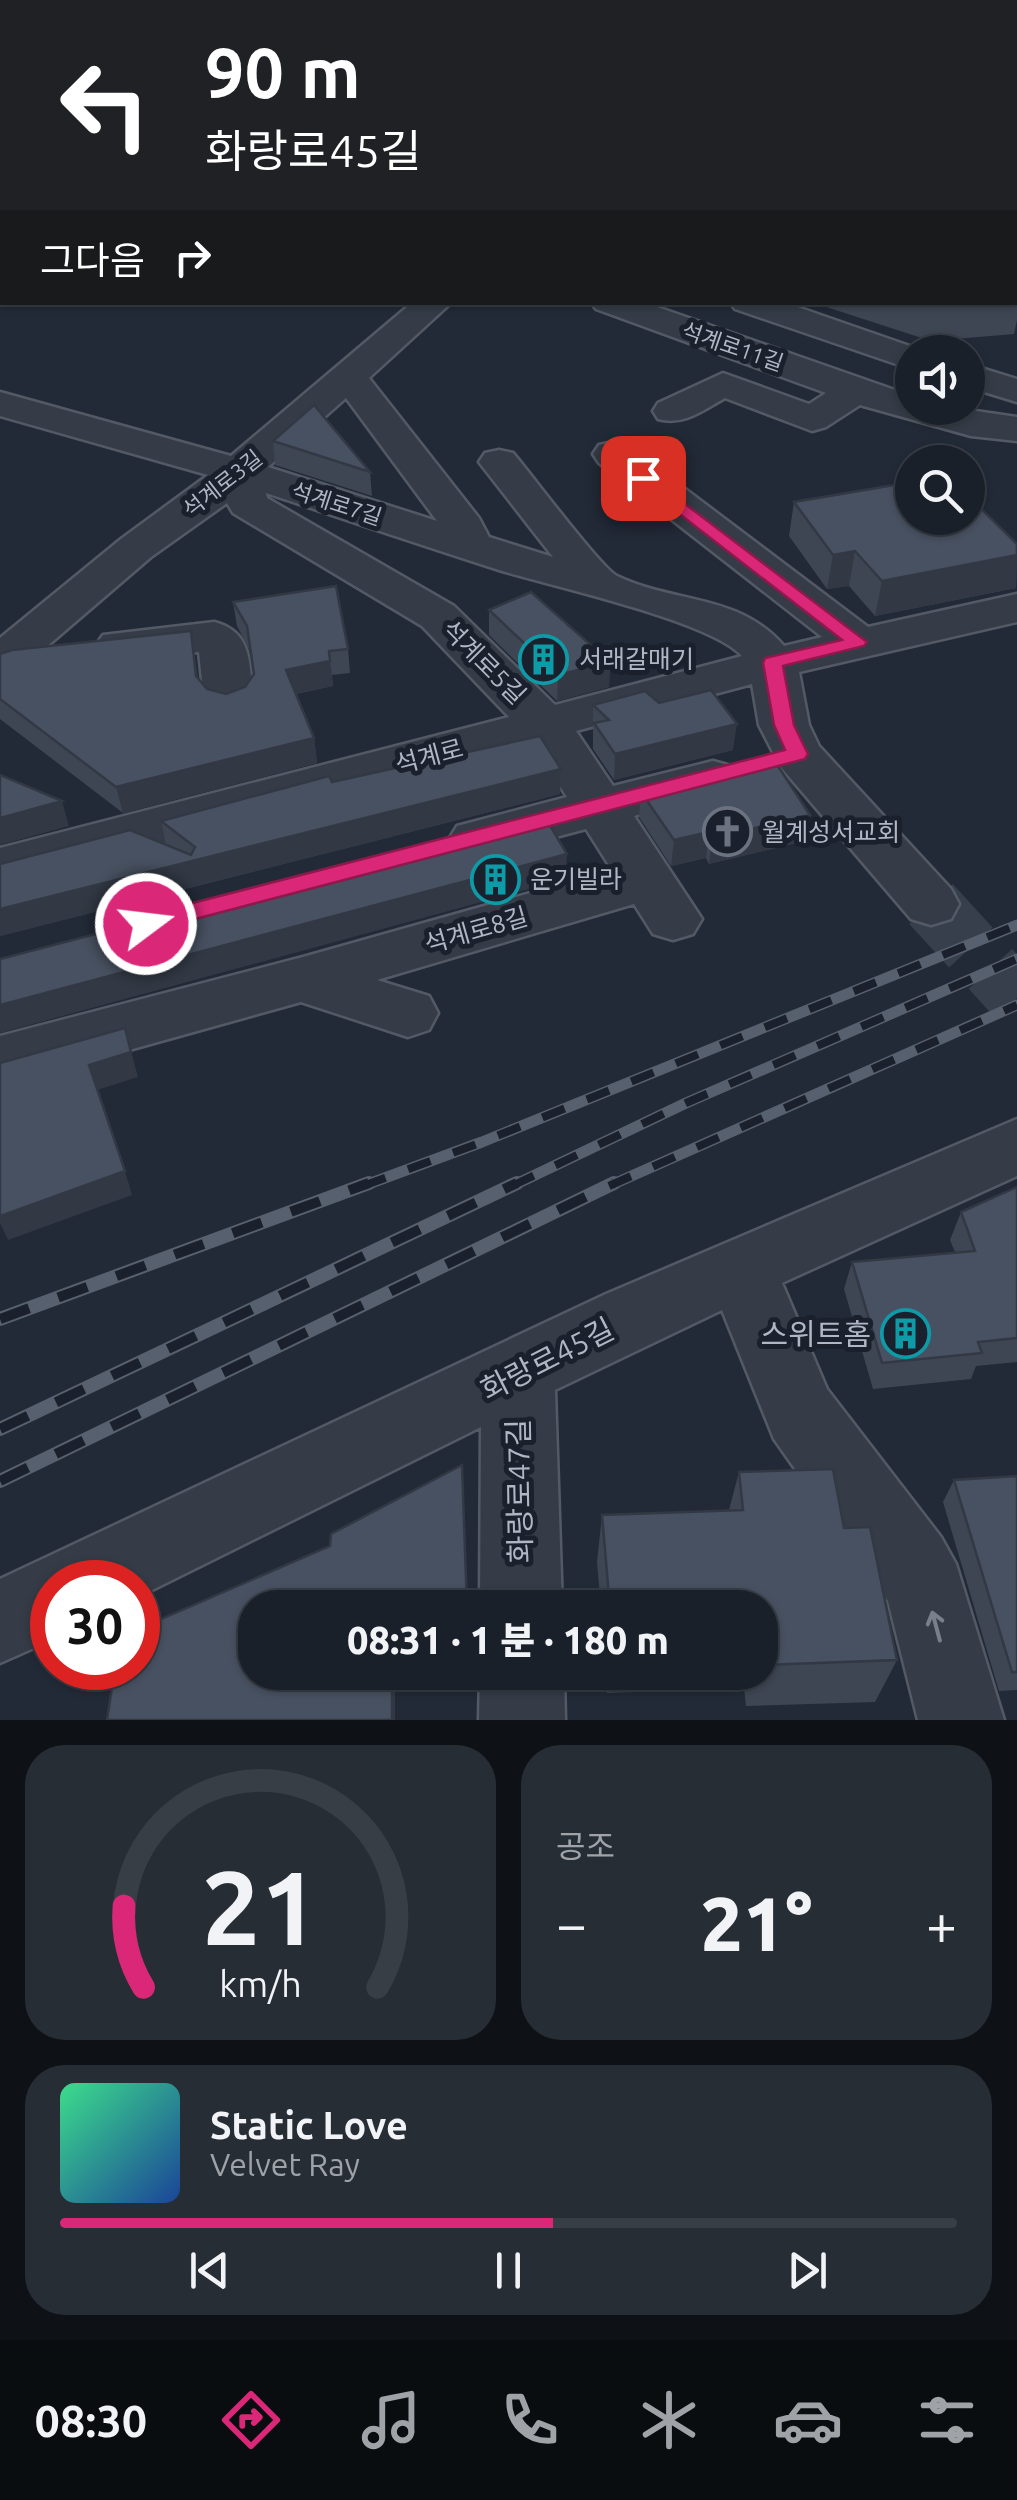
<!DOCTYPE html>
<html lang="ko">
<head>
<meta charset="utf-8">
<style>
  body { margin:0; font-family:Ubuntu,"Noto Sans KR",sans-serif; background:#272d35; color:#f1f3f6; height:100vh; display:flex; flex-direction:column; font-size:38px; white-space:nowrap }
  * { box-sizing:border-box; margin:0 }
  p { font-size:32px; color:#9fa3a8 }
  .icon { flex:none; width:55px; height:55px; fill:none; stroke:currentColor; stroke-width:2; stroke-linecap:round; stroke-linejoin:round }
  .map { position:relative; height:1720px; overflow:hidden }
  .side { display:flex; flex-direction:column; gap:25px; padding:25px; background:#0e1217; flex:1 }
  .side>* { flex:none }
  .banner { position:absolute; left:0px; top:0px; width:1018px; height:305px; box-shadow:0 2px 8px #0004,0 0 0 2px #383e46; background:#202124; color:#fff; overflow:hidden }
  .controls { position:absolute; left:895px; top:335px; display:grid; gap:20px }
  .controls a { display:grid; place-items:center; width:90px; height:90px; border-radius:50%; background:#1a2029; box-shadow:0 2px 8px #0004,0 0 0 2px #383e46; font-size:50px }
  .speed { position:absolute; left:30px; top:1560px; display:flex; gap:20px; font-size:50px; font-weight:700; text-align:center }
  .speed>* { display:grid; place-content:center; width:130px; height:130px; border-radius:50%; background:#1a2029; box-shadow:0 2px 8px #0004,0 0 0 2px #383e46; line-height:1 }
  .speed .limit { border:15px solid #d22; background:#fff; color:#111 }
  .pin { position:absolute; display:grid; place-items:center; width:85px; height:85px; color:#fff; margin:-42px; border-radius:20px; box-shadow:0 5px 15px #0006 }
  .me { position:absolute; width:110px; margin:-55px; rotate:75deg; stroke-linejoin:round; filter:drop-shadow(0 0 8px #0008) }
  .turn { display:flex; align-items:center; gap:35px; height:210px; padding:0 40px; font-size:45px }
  .turn .icon { width:130px; height:130px; stroke-width:2.5 }
  .turn b { display:block; font-size:70px; line-height:85px }
  .then { display:flex; align-items:center; height:95px; padding:0 40px; background:#0003; gap:20px; font-size:38px }
  .big { font-size:75px; font-weight:800; line-height:1.1 }
  .side .widget { flex:1; display:flex; flex-direction:column; justify-content:center; gap:15px; min-width:0; padding:0 35px; border-radius:40px; background:#272d35 }
  .side .dial { align-items:center; gap:0 }
  .dial svg { height:260px; overflow:visible; fill:none; stroke:#383e46; stroke-width:7; stroke-linecap:round; text-anchor:middle }
  .dial text { fill:#f1f3f6; stroke:none }
  .song { display:flex; align-items:center; gap:30px }
  .cover { width:120px; height:120px; border-radius:15px; background:linear-gradient(135deg,hsl(150 70% 55%),hsl(220 70% 35%)) }
  .played { height:10px; border-radius:5px; background:linear-gradient(90deg,#db2777 55%,#383e46 55%) }
  .keys { display:flex; justify-content:space-around; direction:ltr }
  .heat { display:flex; justify-content:space-between; align-items:center; font-size:55px; direction:ltr }
  .side .tiles { flex:1; display:grid; gap:25px; grid-template-columns:1fr 1fr }
  .widget:last-child { grid-column:span 2 }
  .trip { position:absolute; left:238px; top:1590px; width:540px; height:100px; border-radius:40px; background:#1a2029; box-shadow:0 2px 8px #0004,0 0 0 2px #383e46; font-weight:800; line-height:100px; text-align:center }
  .menu { display:flex; height:160px; justify-content:space-around; align-items:center; background:#0a0d10; color:#9fa3a8 }
  .menu .icon { width:70px; height:70px }
  .menu .selected { color:#db2777 }
  .menu b { font-size:45px; color:#f1f3f6 }
  .map>svg:first-child { display:block }
  .lines { fill:none; stroke-linecap:round; stroke-linejoin:round }
  .minor-tunnel { stroke:#373f4c; stroke-width:59; stroke-dasharray:59 29; stroke-linecap:butt }
  .minor-casing { stroke:#535a65; stroke-width:5 }
  .minor { fill:#353c47; fill-rule:evenodd }
  .rail-far1-casing { stroke:#57606e; stroke-width:11 }
  .rail-casing { stroke:#57606e; stroke-width:14 }
  .rail-far1 { stroke:#1b212c; stroke-width:8; stroke-dasharray:24; stroke-linecap:butt }
  .rail { stroke:#1b212c; stroke-width:10; stroke-dasharray:31; stroke-linecap:butt }
  .wall { fill:#3e4653 }
  .shaded-wall { fill:#323944 }
  .building { fill:#485161; stroke:#323944; stroke-width:2.5 }
  .oneway { stroke:#79808c }
  .route { fill:#db2777; stroke:#8e194d; stroke-width:2.5 }
  .labels { text-anchor:middle; dominant-baseline:central; stroke-width:10; stroke-linejoin:round; paint-order:stroke }
  .far-street-label { font-size:22px; fill:#b0b7c4; stroke:#1b212c }
  .poi-label { font-size:25px; fill:#b0b7c4; stroke:#1b212c; text-anchor:start }
  .street-label { font-size:25px; fill:#b0b7c4; stroke:#1b212c }
  .near-poi-label { font-size:30px; fill:#b0b7c4; stroke:#1b212c; text-anchor:end }
  .near-street-label { font-size:30px; fill:#b0b7c4; stroke:#1b212c }
</style>
</head>
<body>
<div class="map">
<svg width="1017" height="1720" viewBox="0 0 1017 1720">
  <rect width="100%" height="100%" fill="#222a37"/>
  <g class="lines">
    <path class="minor-tunnel" d="M 931,904 L 1017,998"/>
    <defs>
      <path id="minor" d="M 2,29 L 2,45 L 0,46 L 0,30 Z
        M 413,302 L 452,302 L 369,378 L 479,518 L 489,537 L 553,557 L 479,462 L 485,453 L 499,450 L 513,453 C 531,474 601,568 617,576 C 675,604 738,593 784,646 L 822,637 L 599,463 L 593,454 L 599,445 L 613,442 L 627,445 L 868,627 L 1017,594 L 1017,622 L 799,672 L 809,725 L 819,746 L 951,889 L 959,904 L 951,919 L 931,925 L 911,919 L 780,766 L 759,725 L 752,684 L 576,731 L 613,786 L 713,761 L 731,766 L 739,778 L 731,790 L 634,816 L 702,919 L 693,934 L 673,940 L 653,934 L 634,904 L 377,980 L 429,996 L 438,1013 L 429,1030 L 408,1037 L 301,1002 L 0,1086 L 0,1036 L 303,957 L 612,870 L 586,829 L 476,858 L 457,852 L 449,839 L 457,826 L 567,797 L 532,743 L 0,888 L 0,848 L 509,717 L 422,626 L 233,513 L 227,503 L 151,557 L 17,672 L 0,677 L 0,638 L 121,539 L 208,475 L 0,416 L 0,392 L 231,456 ZM 346,398 L 437,521 L 268,467 ZM 266,493 C 344,519 421,545 499,570 C 551,586 712,621 742,656 L 555,705 L 454,606 L 267,498 Z
        M 591,302 L 643,302 L 912,396 L 912,408 L 955,408 L 1017,417 L 1017,441 L 971,436 L 860,405 L 826,427 L 812,431 L 725,398 C 703,410 684,426 658,419 L 653,411 L 658,403 L 723,373 L 809,404 L 826,393 L 596,309 Z
        M 730,302 L 783,302 L 927,352 L 912,352 L 912,368 L 899,365 L 735,309 Z
        M 968,364 L 1017,379 L 1017,402 L 968,387 Z
        M 214,622 C 254,632 248,665 254,699 L 246,710 L 229,715 L 212,710 L 204,699 L 199,652 L 120,659 L 103,655 L 96,645 L 103,635 Z
        M 1017,1119 L 1017,1176 L 782,1283 L 827,1389 L 941,1537 L 956,1564 L 1004,1720 L 918,1720 L 888,1601 L 774,1439 L 722,1310 L 555,1390 L 562,1608 L 480,1608 L 481,1427 L 138,1597 L 138,1582 L 52,1582 L 52,1640 L 0,1663 L 0,1579 L 606,1294 Z
        M 480,1672 L 564,1672 L 565,1720 L 479,1720 Z"/>
    </defs>
    <use href="#minor" class="minor-casing"/>
    <use href="#minor" class="minor"/>
    <defs>
      <path id="rail-far1" d="M 363,1186 L 482,1142 L 1017,925
        M 512,1186 L 686,1103 L 1017,959
        M 609,1186 L 1017,1005"/>
      <path id="rail" d="M 0,1319 L 369,1183
        M 0,1429 L 517,1183
        M 0,1481 L 614,1183"/>
    </defs>
    <use href="#rail-far1" class="rail-far1-casing"/>
    <use href="#rail" class="rail-casing"/>
    <use href="#rail-far1" class="rail-far1"/>
    <use href="#rail" class="rail"/>
  </g>
  <path class="wall" d="M 562,0 L 986,0 L 981,2 L 562,2 Z
    M 1017,26 L 1017,85 L 1015,85 L 1015,27 Z
    M 1015,291 L 1017,292 L 1017,320 L 1014,334 L 931,341 L 811,302 L 1015,302 Z
    M 273,441 L 370,472 L 372,496 L 275,465 Z
    M 794,502 L 1017,544 L 1016,588 L 875,616 L 849,586 L 827,589 L 789,536 Z
    M 233,602 L 348,649 L 350,673 L 332,675 L 333,686 L 296,694 L 314,738 L 317,763 L 123,813 L 0,719 L 0,654 L 191,631 L 198,679 L 207,689 L 226,694 L 245,687 L 254,674 L 250,651 L 237,626 Z
    M 489,610 L 610,662 L 609,687 L 557,701 L 489,635 Z
    M 659,703 L 733,750 L 614,780 L 593,749 L 593,705 Z
    M 561,769 L 560,794 L 0,936 L 166,845 L 161,821 L 332,782 Z
    M 641,792 L 810,815 L 805,841 L 709,864 L 706,858 L 671,866 L 639,817 Z
    M 1017,1187 L 1017,1362 L 976,1366 L 971,1379 L 873,1389 L 844,1289 L 852,1262 L 955,1252 L 950,1240 L 961,1212 Z
    M 462,1465 L 255,1672 L 436,1672 L 437,1679 L 395,1682 L 395,1720 L 107,1720 L 330,1546 Z
    M 739,1472 L 844,1528 L 897,1660 L 875,1702 L 746,1706 L 744,1688 L 607,1693 L 606,1672 L 760,1672 L 760,1608 L 601,1608 L 597,1562 L 602,1515 L 729,1510 Z
    M 1017,1476 L 1017,1690 L 999,1691 L 943,1502 L 954,1480 Z"/>
  <path class="shaded-wall" d="M 915,0 L 986,0 L 981,2 L 910,2 Z
    M 855,551 L 849,586 L 827,589 L 833,555 Z
    M 1017,555 L 1016,588 L 875,616 L 882,581 Z
    M 330,661 L 333,686 L 289,695 L 286,670 Z
    M 610,662 L 609,687 L 557,701 L 558,675 Z
    M 737,724 L 733,750 L 614,780 L 615,754 Z
    M 314,738 L 317,763 L 123,813 L 116,787 Z
    M 561,769 L 560,794 L 0,936 L 0,909 Z
    M 62,801 L 69,826 L 0,845 L 0,818 Z
    M 810,815 L 805,841 L 709,864 L 712,838 Z
    M 709,832 L 706,858 L 671,866 L 674,840 Z
    M 567,854 L 566,879 L 0,1033 L 0,1005 Z
    M 125,1028 L 138,1077 L 97,1090 L 89,1065 Z
    M 125,1171 L 132,1195 L 8,1240 L 0,1223 L 0,1216 Z
    M 392,1672 L 393,1672 L 395,1682 L 395,1720 L 392,1720 Z"/>
  <path class="building" d="M 318,0 L 358,0 L 359,2 L 318,2 Z
    M 626,0 L 915,0 L 910,2 L 637,2 Z
    M 314,405 L 370,472 L 273,441 Z
    M 912,482 L 912,518 L 968,518 L 968,496 L 1017,544 L 1017,555 L 882,581 L 855,551 L 833,555 L 794,502 Z
    M 336,586 L 348,649 L 329,651 L 330,661 L 286,670 L 314,738 L 116,787 L 0,699 L 0,654 L 12,650 L 191,631 L 196,676 L 207,689 L 226,694 L 245,687 L 254,674 L 247,626 L 233,602 Z
    M 531,592 L 610,662 L 558,675 L 489,610 Z
    M 711,690 L 737,724 L 615,754 L 594,723 L 609,720 L 593,705 L 645,691 L 659,703 Z
    M 540,736 L 561,769 L 0,909 L 0,864 L 130,830 L 191,855 L 195,847 L 161,821 L 329,776 L 332,782 Z
    M 772,757 L 810,815 L 712,838 L 709,832 L 674,840 L 641,792 Z
    M 0,775 L 62,801 L 0,818 Z
    M 545,817 L 567,854 L 0,1005 L 0,959 Z
    M 125,1028 L 131,1052 L 89,1065 L 125,1171 L 0,1216 L 0,1063 Z
    M 1017,1187 L 1017,1338 L 978,1342 L 982,1353 L 882,1363 L 852,1262 L 975,1251 L 961,1212 Z
    M 462,1465 L 467,1608 L 255,1608 L 255,1672 L 392,1672 L 392,1720 L 107,1720 L 115,1668 L 138,1668 L 138,1629 L 330,1546 L 331,1534 Z
    M 833,1469 L 844,1528 L 870,1527 L 897,1660 L 760,1665 L 760,1608 L 610,1608 L 602,1515 L 743,1510 L 739,1472 Z
    M 1017,1476 L 1017,1672 L 1012,1672 L 954,1480 Z"/>
  <defs><path id="oneway-shaft" d="M-6 0H5M1.5-3L5.5 0L1.5 3" fill="none" stroke-width="1.6" stroke-linecap="round" stroke-linejoin="round" transform="scale(2.5)"/></defs>
  <use class="oneway" href="#oneway-shaft" transform="translate(936 1626) rotate(-105)"/>
  <path class="route" d="M 643,472 L 867,642 L 864,646 L 783,666 L 794,725 L 808,754 L 805,759 L 146,932 L 137,930 L 134,924 L 137,917 L 146,915 L 785,750 L 774,725 L 763,663 L 765,658 L 842,640 L 637,481 L 637,474 Z"/>
  <defs>
    <symbol id="building-ring" viewBox="-11 -11 22 22"><circle r="9.5" fill="#1b212c" stroke="#0f9aa8" stroke-width="1.5"/><path d="M-4-6H4V6H1V3H-1V6H-4ZM-2.5-4.3h1.7v1.8h-1.7ZM.8-4.3h1.7v1.8H.8ZM-2.5-1h1.7V.8h-1.7ZM.8-1h1.7V.8H.8Z" fill="#0f9aa8"/></symbol>
    <symbol id="church-ring" viewBox="-11 -11 22 22"><circle r="9.5" fill="#1b212c" stroke="#6b7280" stroke-width="1.5"/><path d="M-1.2-6h2.4v3.5h3.3v2.4h-3.3V6h-2.4V-.1h-3.3v-2.4h3.3Z" fill="#6b7280"/></symbol>
  </defs>
  <g fill-rule="evenodd">
    <use href="#building-ring" x="516" y="632" width="55" height="55"/>
    <use href="#church-ring" x="700" y="804" width="55" height="55"/>
    <use href="#building-ring" x="468" y="852" width="55" height="55"/>
    <use href="#building-ring" x="878" y="1306" width="55" height="55"/>
  </g>
  <g class="labels">
    <g class="far-street-label">
      <text transform="translate(733 346) rotate(19)">석계로11길</text>
      <text transform="translate(222 483) rotate(-38)">석계로3길</text>
      <text transform="translate(337 503) rotate(18)">석계로7길</text>
    </g>
    <g class="poi-label">
      <text x="579" y="659">서래갈매기</text>
      <text x="762" y="832">월계성서교회</text>
      <text x="530" y="879">운기빌라</text>
    </g>
    <g class="street-label">
      <text transform="translate(484 662) rotate(45)">석계로5길</text>
      <text transform="translate(429 756) rotate(-15)">석계로</text>
      <text transform="translate(476 930) rotate(-16)">석계로8길</text>
    </g>
    <g class="near-poi-label">
      <text x="871" y="1334">스위트홈</text>
    </g>
    <g class="near-street-label">
      <text transform="translate(547 1359) rotate(-27)">화랑로45길</text>
      <text transform="translate(519 1491) rotate(-91)">화랑로47길</text>
    </g>
  </g>
</svg>
<div class="controls">
<a><svg class="icon" aria-label="sound" viewBox="0 0 24 24"><path d="M4 9h4l5-4v14l-5-4H4zM17 9q2 3 0 6"/></svg></a>
<a><svg class="icon" aria-label="search" viewBox="0 0 24 24"><circle cx="10" cy="10" r="6"/><path d="M15 15l6 6"/></svg></a>
</div>
<div class="speed"><div class="limit">30</div></div>
<div class="pin" style="left:643px;top:478px;background:#d93025"><svg class="icon" aria-label="arrive" viewBox="0 0 24 24"><path d="M6 21V4h12l-3 4 3 4H6"/></svg></div>
<svg class="me" style="left:146px;top:924px" viewBox="-20 -20 40 40"><circle r="17" fill="#db2777" stroke="#fff" stroke-width="3"/><path d="M0-11L8 9 0 5-8 9z" fill="#fff"/></svg>
<div class="trip">08:31 · 1 분 · 180 m</div>
<div class="banner">
<div class="turn"><svg class="icon" aria-label="left" viewBox="0 0 24 24"><path d="M17 20v-9H6M10 6l-5 5 5 5"/></svg><div><b>90 m</b>화랑로45길</div></div>
<div class="then">그다음<svg class="icon" aria-label="right" viewBox="0 0 24 24"><path d="M7 20v-9h11M14 6l5 5-5 5"/></svg></div>
</div>
</div>
<section class="side">
<div class="tiles">
<div class="widget dial"><svg viewBox="0 0 100 80">
<path d="M14 69A42 42 0 1 1 86 69"/>
<path d="M14 69A42 42 0 0 1 8 44" stroke="#db2777"/>
<text x="50" y="56" font-size="32" font-weight="700">21</text>
<text x="50" y="72" font-size="11">km/h</text>
</svg></div>
<div class="widget"><p>공조</p>
<div class="heat"><a>−</a><b class="big">21°</b><a>+</a></div>
</div>
<div class="widget">
<div class="song"><i class="cover"></i><div><b>Static Love</b><p>Velvet Ray</p></div></div>
<div class="played"></div>
<div class="keys"><svg class="icon" aria-label="previous" viewBox="0 0 24 24"><path d="M18 5L8 12l10 7zM5 5v14"/></svg><svg class="icon" aria-label="pause" viewBox="0 0 24 24"><path d="M8 5v14M16 5v14"/></svg><svg class="icon" aria-label="next" viewBox="0 0 24 24"><path d="M6 5l10 7-10 7zM19 5v14"/></svg></div>
</div>
</div>
</section>
<nav class="menu">
<b>08:30</b>
<svg class="icon selected" aria-label="directions" viewBox="0 0 24 24"><path d="M12 3l9 9-9 9-9-9zM9 14v-3h6M13 9l2 2-2 2"/></svg>
<svg class="icon" aria-label="music" viewBox="0 0 24 24"><path d="M9 18V5l10-2v13"/><circle cx="6" cy="18" r="3"/><circle cx="16" cy="16" r="3"/></svg>
<svg class="icon" aria-label="phone" viewBox="0 0 24 24"><path d="M5 4h4l2 5-3 2q2 4 5 5l2-3 5 2v4C11 20 4 13 5 4z"/></svg>
<svg class="icon" aria-label="climate" viewBox="0 0 24 24"><path d="M12 3v18M4 7l16 10M4 17L20 7"/></svg>
<svg class="icon" aria-label="car" viewBox="0 0 24 24"><path d="M5 17H2v-5l4-1 3-4h7l3 4 3 1v5h-3M9 17h6M6 11h13"/><circle cx="7" cy="17" r="2"/><circle cx="17" cy="17" r="2"/></svg>
<svg class="icon" aria-label="filters" viewBox="0 0 24 24"><path d="M4 7h16M4 17h16"/><circle cx="9" cy="7" r="2"/><circle cx="15" cy="17" r="2"/></svg>
</nav>
</body>
</html>
